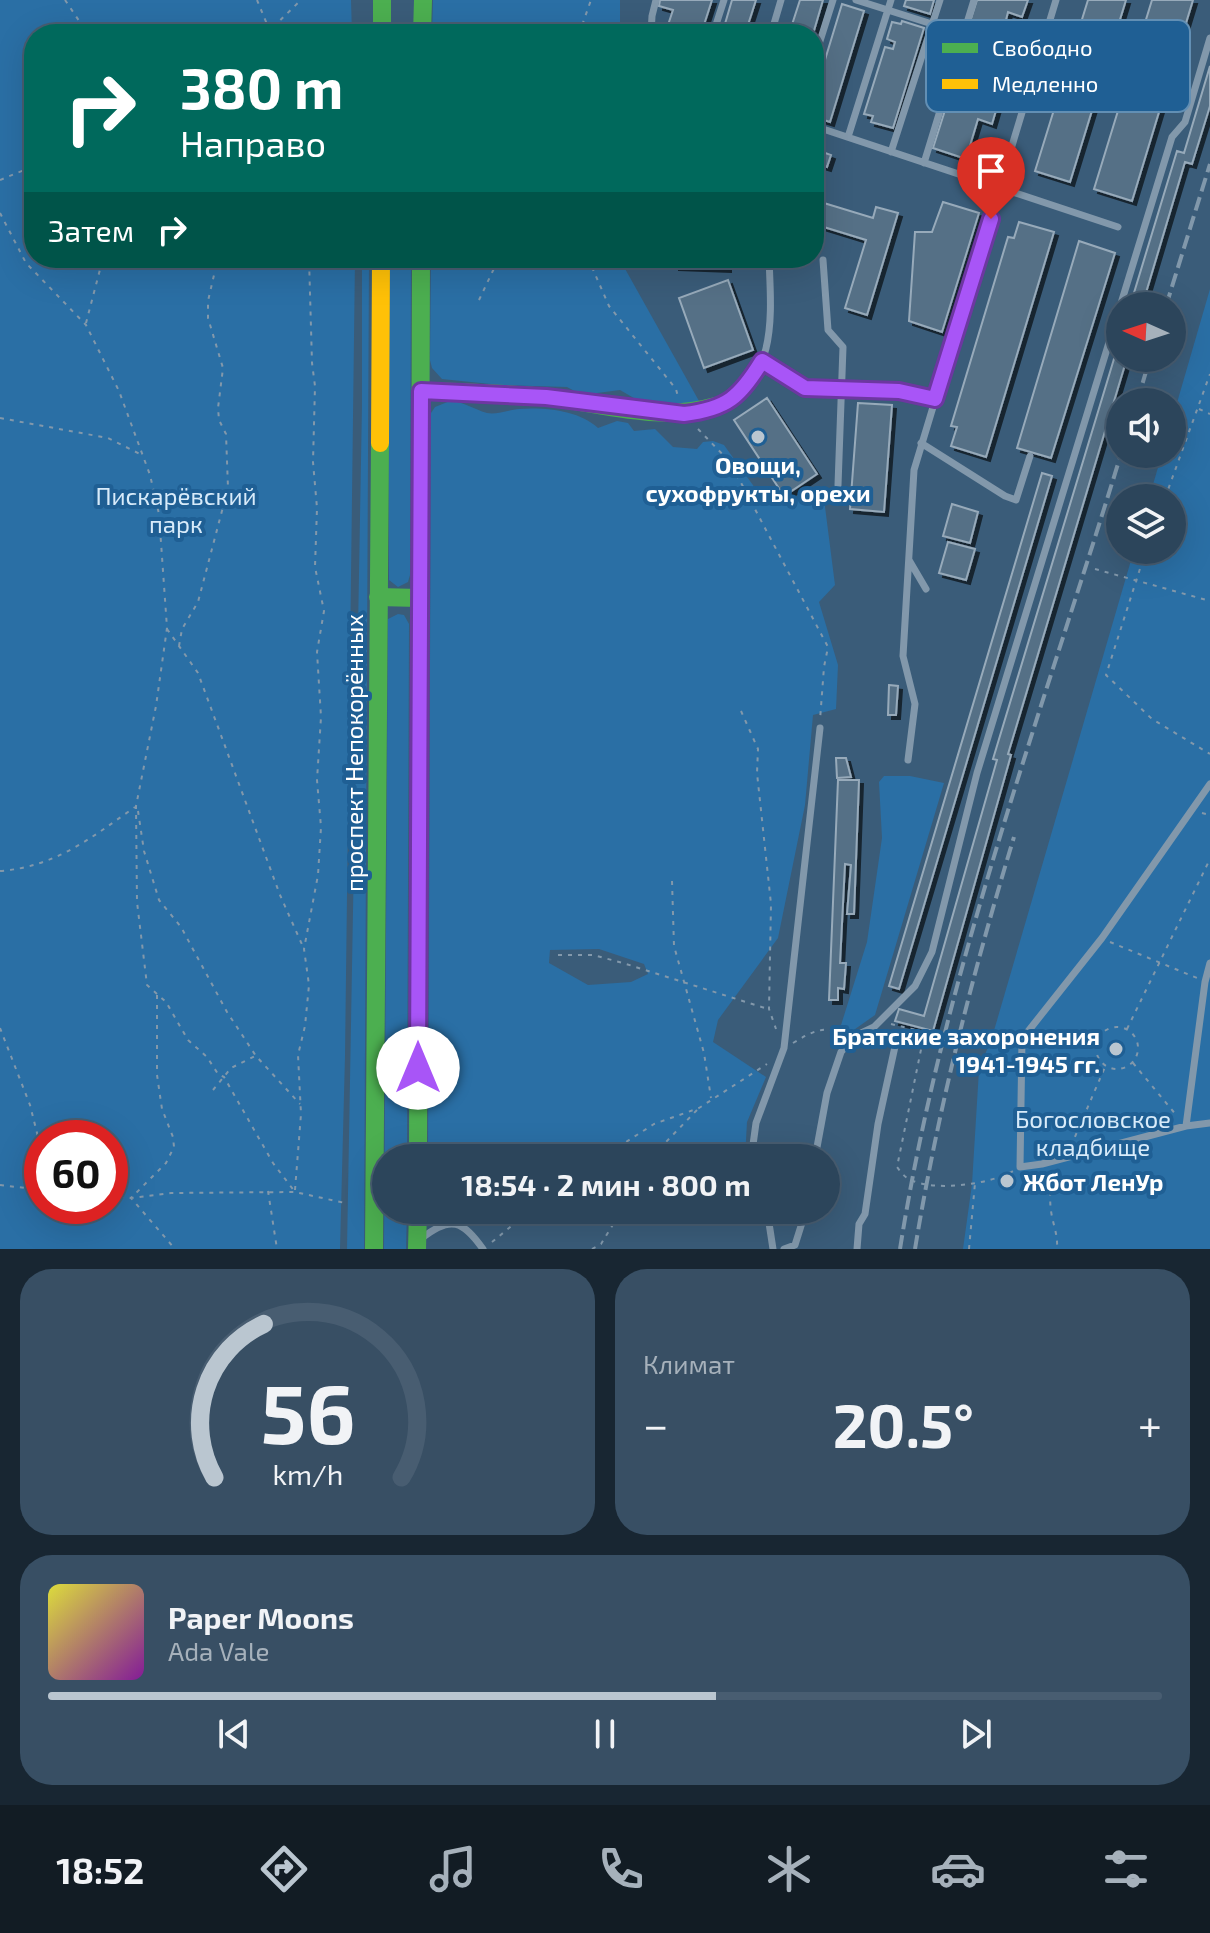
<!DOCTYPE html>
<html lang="ru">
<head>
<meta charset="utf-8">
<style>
  body { margin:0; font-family:"Exo 2",sans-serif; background:#384f64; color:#f1f3f6; height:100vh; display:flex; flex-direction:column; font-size:30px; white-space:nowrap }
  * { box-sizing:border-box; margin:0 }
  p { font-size:26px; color:#a6b1bb }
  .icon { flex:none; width:44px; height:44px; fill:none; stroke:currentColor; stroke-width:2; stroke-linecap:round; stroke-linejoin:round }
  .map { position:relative; height:1249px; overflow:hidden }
  .panel { display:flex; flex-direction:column; gap:20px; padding:20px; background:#182632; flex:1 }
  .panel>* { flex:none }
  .top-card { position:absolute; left:24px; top:24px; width:800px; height:244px; border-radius:32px; box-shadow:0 8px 32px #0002,0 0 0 2px #485d71; background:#00695c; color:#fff; overflow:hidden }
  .needle { width:52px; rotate:273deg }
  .controls { position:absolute; left:1106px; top:292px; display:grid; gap:16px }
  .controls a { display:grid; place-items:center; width:80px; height:80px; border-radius:50%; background:#2c455b; box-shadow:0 8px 32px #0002,0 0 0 2px #485d71; font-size:40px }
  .speed { position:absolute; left:24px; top:1120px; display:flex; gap:16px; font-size:40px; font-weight:700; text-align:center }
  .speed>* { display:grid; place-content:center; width:104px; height:104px; border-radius:50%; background:#2c455b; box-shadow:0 8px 32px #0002,0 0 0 2px #485d71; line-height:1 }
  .speed .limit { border:12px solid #d22; background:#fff; color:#111 }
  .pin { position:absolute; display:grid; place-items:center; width:68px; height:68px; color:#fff; margin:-82px -34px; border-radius:50% 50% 50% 0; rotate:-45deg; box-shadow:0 0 8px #0007 }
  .pin .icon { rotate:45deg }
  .me { position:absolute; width:88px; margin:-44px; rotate:0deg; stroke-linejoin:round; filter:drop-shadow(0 0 6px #0008) }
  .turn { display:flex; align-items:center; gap:28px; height:168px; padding:0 24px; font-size:36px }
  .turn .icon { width:104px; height:104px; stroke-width:2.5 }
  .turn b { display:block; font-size:56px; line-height:68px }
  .then { display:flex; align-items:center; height:76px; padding:0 24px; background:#0003; gap:16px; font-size:30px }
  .big { font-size:60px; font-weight:700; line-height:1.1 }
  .panel .widget { flex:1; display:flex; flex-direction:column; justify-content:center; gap:12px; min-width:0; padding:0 28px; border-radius:32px; background:#384f64 }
  .panel .dial { align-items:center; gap:0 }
  .dial svg { height:208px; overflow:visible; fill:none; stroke:#485d71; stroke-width:7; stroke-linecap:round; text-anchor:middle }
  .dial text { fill:#f1f3f6; stroke:none }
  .song { display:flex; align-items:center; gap:24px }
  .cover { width:96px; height:96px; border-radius:12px; background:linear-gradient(135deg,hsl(60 70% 55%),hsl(290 70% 35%)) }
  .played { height:8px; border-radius:4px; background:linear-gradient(90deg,#bac6d0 60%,#485d71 60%) }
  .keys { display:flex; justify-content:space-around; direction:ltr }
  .heat { display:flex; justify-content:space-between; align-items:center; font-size:44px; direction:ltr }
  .panel .tiles { flex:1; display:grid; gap:20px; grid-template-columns:1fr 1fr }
  .widget:last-child { grid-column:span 2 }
  .trip { position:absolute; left:372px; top:1144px; width:468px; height:80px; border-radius:40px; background:#2c455b; box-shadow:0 8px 32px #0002,0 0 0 2px #485d71; font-weight:700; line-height:80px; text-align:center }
  .dock { display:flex; height:128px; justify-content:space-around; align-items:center; background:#121c24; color:#a6b1bb }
  .dock .icon { width:56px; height:56px }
  .dock .active { color:#bac6d0 }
  .dock b { font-size:36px; color:#f1f3f6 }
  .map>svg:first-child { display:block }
  .green { fill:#2a6fa5; fill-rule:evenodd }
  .building { fill:#547086; stroke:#97aaba; stroke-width:2; filter:url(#shadow) }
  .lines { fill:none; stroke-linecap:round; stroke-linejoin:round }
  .path { stroke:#8298ab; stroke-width:2; stroke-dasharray:4 6; stroke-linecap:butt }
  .lane { stroke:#8298ab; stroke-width:7 }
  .fast { stroke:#4caf50; stroke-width:18 }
  .slow { stroke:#ffc107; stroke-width:18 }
  .rail { stroke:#8198ab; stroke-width:4; stroke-dasharray:14 6; stroke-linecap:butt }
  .route-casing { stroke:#6d37a1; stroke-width:20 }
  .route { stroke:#a855f7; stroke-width:14 }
  .poi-dot { fill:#bac6d0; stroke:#1f5f94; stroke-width:3 }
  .labels { text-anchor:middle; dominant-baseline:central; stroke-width:8; stroke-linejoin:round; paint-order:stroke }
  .poi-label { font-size:24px; font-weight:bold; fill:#fff; stroke:#1f5f94 }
  .park-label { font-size:24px; fill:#d8ebfa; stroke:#1f5f94 }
  .street-label { font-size:24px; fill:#fff; stroke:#1f5f94 }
  .key { fill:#1f5f94; stroke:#628fb4; stroke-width:2 }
  .key-label { font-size:22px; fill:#fff }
</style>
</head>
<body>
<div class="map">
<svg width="1210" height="1249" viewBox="0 0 1210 1249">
  <defs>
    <filter id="shadow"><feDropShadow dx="4" dy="4" stdDeviation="0" flood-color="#0009"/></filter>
  </defs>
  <rect width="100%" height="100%" fill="#3a5c79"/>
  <path class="green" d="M 0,0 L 351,0 L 352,34 L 34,34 L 34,258 L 355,258 L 345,1056 L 340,1249 L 0,1249 ZM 42,1138 L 110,1138 L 110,1206 L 42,1206 Z
    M 433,0 L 620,0 L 620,34 L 432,34 Z
    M 362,258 L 369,258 L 364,1249 L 347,1249 L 362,405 Z
    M 388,258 L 411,258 L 410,575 L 408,582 L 398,587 L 389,580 Z
    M 431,258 L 619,258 L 699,401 L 680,405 L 639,401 L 620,390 L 582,395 L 567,387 L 500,385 L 442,379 L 432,368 L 430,360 Z
    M 1210,289 L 1210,1249 L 963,1249 L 972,1184 L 979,1070 L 993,1034 L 1134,550 L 1172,550 L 1172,498 L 1149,498 L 1162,454 L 1172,454 L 1172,420 Z
    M 450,401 C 465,402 473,409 487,413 C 496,415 509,410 519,409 C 544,407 579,410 598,428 L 617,421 L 628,423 L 634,431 L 655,429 L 673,447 L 697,449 L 703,442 L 713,441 L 724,445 L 763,499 L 824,499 L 835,585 L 819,602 L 838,665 L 836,709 L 813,715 L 805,805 L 778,938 L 718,1020 L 713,1042 L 766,1077 L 747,1122 L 745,1158 L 428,1158 L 431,413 L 435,407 ZM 599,949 L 644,964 L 648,974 L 631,982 L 588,985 L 549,963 L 550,950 Z
    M 398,614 L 404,615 L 409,624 L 407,1158 L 386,1158 L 386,1210 L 407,1210 L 406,1249 L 384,1249 L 388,619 Z
    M 884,776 L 910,776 L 944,783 L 875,1015 L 841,1039 L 837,1038 L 867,942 L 882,838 L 879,782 Z
    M 465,1210 L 597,1210 L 577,1226 Z"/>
  <path class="building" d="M 660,0 L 712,0 L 701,34 L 665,34 L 673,10 L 659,6 Z
    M 732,0 L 756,0 L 745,34 L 722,34 Z
    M 800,0 L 823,0 L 813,34 L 789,34 Z
    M 906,0 L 934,0 L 930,14 L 904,6 Z
    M 977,0 L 1028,0 L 1022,17 L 1008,12 L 1005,24 L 1011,26 L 1006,40 L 968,28 Z
    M 1088,0 L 1126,0 L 1070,182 L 1035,171 Z
    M 1152,0 L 1193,0 L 1132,201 L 1094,189 Z
    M 842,4 L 864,11 L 830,122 L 814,117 L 814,96 Z
    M 902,21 L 924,28 L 893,128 L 871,122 L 873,116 L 864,114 L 885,47 L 893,49 L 895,42 L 887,39 L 892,22 L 901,24 Z
    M 969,35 L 1007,47 L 1002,61 L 1007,62 L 1002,79 L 1005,80 L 992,124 L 978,119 L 966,159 L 933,148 Z
    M 1210,66 L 1210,106 L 1192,164 L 1185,162 L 1142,306 L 1130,306 L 1177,151 L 1184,153 Z
    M 817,150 L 831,155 L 827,167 L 814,163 Z
    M 814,200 L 873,218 L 876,207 L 898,213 L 867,315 L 845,308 L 866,240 L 814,224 Z
    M 943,202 L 979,213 L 942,332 L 909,321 L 915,232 L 932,232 Z
    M 1019,222 L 1054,232 L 986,457 L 951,446 L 957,427 L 951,426 L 1008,237 L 1014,238 Z
    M 1079,241 L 1115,253 L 1051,458 L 1017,448 Z
    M 675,258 L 727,258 L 727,268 L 675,266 Z
    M 728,280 L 753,350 L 704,368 L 679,298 Z
    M 1120,339 L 1120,358 L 1127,358 L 1008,754 L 1011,755 L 933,1031 L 895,1021 L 899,1009 L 924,1016 L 997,760 L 993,759 Z
    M 767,398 L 817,474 L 784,496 L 734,420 Z
    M 858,403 L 892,405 L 884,512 L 850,509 Z
    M 1042,473 L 1052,476 L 899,989 L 889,986 Z
    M 952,504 L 978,512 L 970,543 L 943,536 Z
    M 948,542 L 975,549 L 966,580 L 939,573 Z
    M 889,685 L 898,686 L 896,715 L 888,715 Z
    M 836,758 L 846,758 L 851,777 L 837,778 Z
    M 838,780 L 859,780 L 854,914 L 847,914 L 851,865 L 845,864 L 840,963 L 846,963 L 844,989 L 838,988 L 838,1000 L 829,1000 Z"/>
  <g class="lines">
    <path class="path" d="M 65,0 L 88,34
      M 257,0 L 271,34
      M 266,34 L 301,0
      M 579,34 L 591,0
      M 0,180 L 34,166
      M 0,213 L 26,263 L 86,325 L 119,391 L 150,475 L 159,514 L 167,628 L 156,706 L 136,806 L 137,902 L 147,985 L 166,1002 L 188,1040 L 207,1057 L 218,1074 L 224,1077 L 273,1163 L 295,1192
      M 588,258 L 609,306 L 676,389 L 678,397
      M 479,300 L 499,258
      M 86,323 L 103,258
      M 1199,409 L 1210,414
      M 0,418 L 108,438 L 142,455
      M 698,429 L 730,462 L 828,647 L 824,667 L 820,720
      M 1165,498 L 1210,374
      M 1146,550 L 1106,675 L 1152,719 L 1210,754
      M 1095,569 L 1210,601
      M 167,629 L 198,673 L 280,895 L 304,949
      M 179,646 L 182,629 L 198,602 L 228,488 L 226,434 L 219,420 L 218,408 L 223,368 L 208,318 L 208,301 L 214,275 L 214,258
      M 741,711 L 758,749 L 757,773 L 771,904 L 769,1009 L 776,1029
      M 138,811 L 144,851 L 159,900 L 181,927 L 227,1012 L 256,1056 L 300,1104
      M 1202,813 L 1210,815
      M 0,871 C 55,867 91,838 135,807
      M 672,881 L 674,946 L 704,1053 L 711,1098
      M 1110,942 L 1197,978
      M 558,955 L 593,955 L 623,963 L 768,1009
      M 157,995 L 157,1075 L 162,1109 L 173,1137 L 174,1147 L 166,1163 L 131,1198 L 175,1249
      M 891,1024 L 933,1034 L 993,1034 L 1011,1037
      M1096 1048a21 21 0 1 1 42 0a21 21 0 1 1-42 0Z
      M 0,1028 L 30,1105 L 42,1153
      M 1127,1029 L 1210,859
      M 925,1030 L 897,1167 C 901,1172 905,1178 911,1180 C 935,1192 991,1184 1013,1171
      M 1034,1041 L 1096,1048
      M 793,1043 C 811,1032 822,1026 843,1032
      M 1133,1063 L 1177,1116
      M 213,1090 L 231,1068 L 255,1056
      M 1071,1146 L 1105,1067
      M 601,1158 L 654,1124 L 699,1108 L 767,1064
      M 655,1158 L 663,1145 L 698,1109
      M 1046,1172 C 1052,1184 1049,1198 1051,1211 C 1053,1225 1058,1234 1057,1249
      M 0,1185 L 42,1190
      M 295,1190 L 301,1114 L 298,1055 L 305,1026 L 309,985 L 304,949 L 318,875 L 321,827 L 317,780 L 321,717 L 317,652 L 324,611 L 315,567 L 317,508 L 313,462 L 315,386 L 312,363 L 309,258
      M 268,1191 L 277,1249
      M 110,1194 L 131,1198 L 171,1193 L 295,1192 L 345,1203
      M 492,1242 L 531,1210
      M 592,1249 L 601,1244 L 622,1210
      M 969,1249 L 975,1183"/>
    <path class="lane" d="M 856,0 L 932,24
      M 651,34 L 652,16 L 656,0
      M 713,34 L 724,0
      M 771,34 L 781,0
      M 814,60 L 833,0
      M 814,126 L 1118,227
      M 848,137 L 891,0
      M 891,152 L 940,0
      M 924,163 L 974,0
      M 823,260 L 828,330 L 843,347 L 838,485
      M 762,361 L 805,388 L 899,391 L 935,399
      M 718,406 C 779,381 771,313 769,258
      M 921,443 L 1005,496 L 1016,500 L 1030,456
      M 909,560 L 926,589
      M 908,760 L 915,704 L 903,656 L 914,470 L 1056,0
      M 1210,784 L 1102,938 L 1022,1039 L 1020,1167 L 1042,1164 L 1186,1126 L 1210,1123
      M 1186,1126 L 1205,982 L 1210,963
      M 754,1158 L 752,1152 L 756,1123 L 784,1048 L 820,728
      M 815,1158 L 827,1093 L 841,1052 L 855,1036 L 874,1027 L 915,986 L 932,952 L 977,773 L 1172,137 L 1185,122 L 1210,38
      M 767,1210 L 773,1249
      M 422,1238 C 451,1215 463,1221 483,1249
      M 784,1249 L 795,1245 L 806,1210
      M 857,1249 L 859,1224 L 865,1214 L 878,1124 L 896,1042"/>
    <path class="fast" d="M 382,0 L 382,34
      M 422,34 L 423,0
      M 421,391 C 462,392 504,393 545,397 C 603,403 658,423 716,406
      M 378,597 L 419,598
      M 418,1158 L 421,258
      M 374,1249 L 380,443
      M 417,1249 L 418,1210"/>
    <path class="slow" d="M 380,443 L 381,258"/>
    <path class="rail" d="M 1166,306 L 1210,164
      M 1137,402 L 1150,358
      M 900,1249 C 943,977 1041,716 1121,454
      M 915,1249 C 938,1109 973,972 1014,837"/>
  </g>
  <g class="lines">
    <defs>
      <path id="route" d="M 418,1068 L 421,391 L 546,397 L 684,414 C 727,409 740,397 762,361 L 805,388 L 899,391 L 935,399 L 991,219"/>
    </defs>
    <use href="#route" class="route-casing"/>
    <use href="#route" class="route"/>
  </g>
  <g class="poi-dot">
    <circle cx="758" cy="437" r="8"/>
    <circle cx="1116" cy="1049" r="8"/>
    <circle cx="1007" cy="1181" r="8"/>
  </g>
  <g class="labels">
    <g class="poi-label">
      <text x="758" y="464">Овощи,<tspan x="758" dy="28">сухофрукты, орехи</tspan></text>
      <text x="1100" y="1035" text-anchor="end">Братские захоронения<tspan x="1100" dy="28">1941-1945 гг.</tspan></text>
      <text x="1023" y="1181" text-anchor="start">Жбот ЛенУр</text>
    </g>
    <g class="park-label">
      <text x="176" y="495">Пискарёвский<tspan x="176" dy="28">парк</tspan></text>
      <text x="1093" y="1118">Богословское<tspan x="1093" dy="28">кладбище</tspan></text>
    </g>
    <g class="street-label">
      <text transform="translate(353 753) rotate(-90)">проспект Непокорённых</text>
    </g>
  </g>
  <rect x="926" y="20" width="264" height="92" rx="12" class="key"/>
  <rect x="942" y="43" width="36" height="10" fill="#4caf50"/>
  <rect x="942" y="79" width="36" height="10" fill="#ffc107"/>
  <g class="key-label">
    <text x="992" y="56">Свободно</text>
    <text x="992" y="92">Медленно</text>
  </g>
</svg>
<div class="controls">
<a><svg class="needle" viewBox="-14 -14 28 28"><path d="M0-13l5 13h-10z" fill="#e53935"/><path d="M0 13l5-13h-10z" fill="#a6b1bb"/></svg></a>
<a><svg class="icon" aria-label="sound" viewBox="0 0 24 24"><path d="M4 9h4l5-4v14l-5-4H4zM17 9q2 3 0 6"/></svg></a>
<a><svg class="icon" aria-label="layers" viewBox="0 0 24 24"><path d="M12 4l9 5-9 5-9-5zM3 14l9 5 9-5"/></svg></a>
</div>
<div class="speed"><div class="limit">60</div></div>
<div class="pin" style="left:991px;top:219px;background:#d93025"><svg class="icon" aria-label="arrive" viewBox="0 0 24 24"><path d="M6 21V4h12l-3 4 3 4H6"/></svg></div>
<svg class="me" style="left:418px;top:1068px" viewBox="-20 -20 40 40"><circle r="19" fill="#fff"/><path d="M0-13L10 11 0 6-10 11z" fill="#a855f7"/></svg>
<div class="trip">18:54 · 2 мин · 800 m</div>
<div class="top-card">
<div class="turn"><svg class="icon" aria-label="right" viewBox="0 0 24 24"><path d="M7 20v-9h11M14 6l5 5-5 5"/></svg><div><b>380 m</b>Направо</div></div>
<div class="then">Затем<svg class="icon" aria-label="right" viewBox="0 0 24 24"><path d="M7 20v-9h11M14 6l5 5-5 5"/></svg></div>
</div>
</div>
<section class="panel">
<div class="tiles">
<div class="widget dial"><svg viewBox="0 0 100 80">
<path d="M14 69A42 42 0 1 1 86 69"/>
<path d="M14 69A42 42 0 0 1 33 10" stroke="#bac6d0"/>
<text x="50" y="56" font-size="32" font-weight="700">56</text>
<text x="50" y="72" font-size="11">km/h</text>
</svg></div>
<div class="widget"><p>Климат</p>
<div class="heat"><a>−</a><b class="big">20.5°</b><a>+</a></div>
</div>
<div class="widget">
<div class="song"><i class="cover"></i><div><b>Paper Moons</b><p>Ada Vale</p></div></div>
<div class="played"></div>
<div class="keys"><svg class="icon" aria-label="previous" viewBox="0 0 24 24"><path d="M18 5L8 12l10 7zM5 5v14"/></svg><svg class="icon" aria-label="pause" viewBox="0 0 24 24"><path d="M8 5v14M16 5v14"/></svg><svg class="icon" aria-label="next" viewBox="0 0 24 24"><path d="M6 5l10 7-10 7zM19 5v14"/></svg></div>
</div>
</div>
</section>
<nav class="dock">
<b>18:52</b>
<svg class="icon active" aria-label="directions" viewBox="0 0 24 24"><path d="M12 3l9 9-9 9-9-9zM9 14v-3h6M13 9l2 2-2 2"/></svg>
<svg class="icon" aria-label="music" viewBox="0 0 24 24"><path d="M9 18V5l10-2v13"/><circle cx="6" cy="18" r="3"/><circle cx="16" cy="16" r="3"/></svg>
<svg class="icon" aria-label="phone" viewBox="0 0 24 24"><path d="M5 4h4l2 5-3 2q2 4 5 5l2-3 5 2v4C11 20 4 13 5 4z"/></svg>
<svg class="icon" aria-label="climate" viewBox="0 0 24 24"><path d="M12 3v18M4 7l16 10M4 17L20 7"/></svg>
<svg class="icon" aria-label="car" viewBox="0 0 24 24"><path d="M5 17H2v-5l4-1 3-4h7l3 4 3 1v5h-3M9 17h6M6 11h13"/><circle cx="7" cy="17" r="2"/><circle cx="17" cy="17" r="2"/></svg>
<svg class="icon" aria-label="filters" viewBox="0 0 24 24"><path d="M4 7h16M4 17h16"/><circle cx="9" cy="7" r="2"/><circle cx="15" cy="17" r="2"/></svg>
</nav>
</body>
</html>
